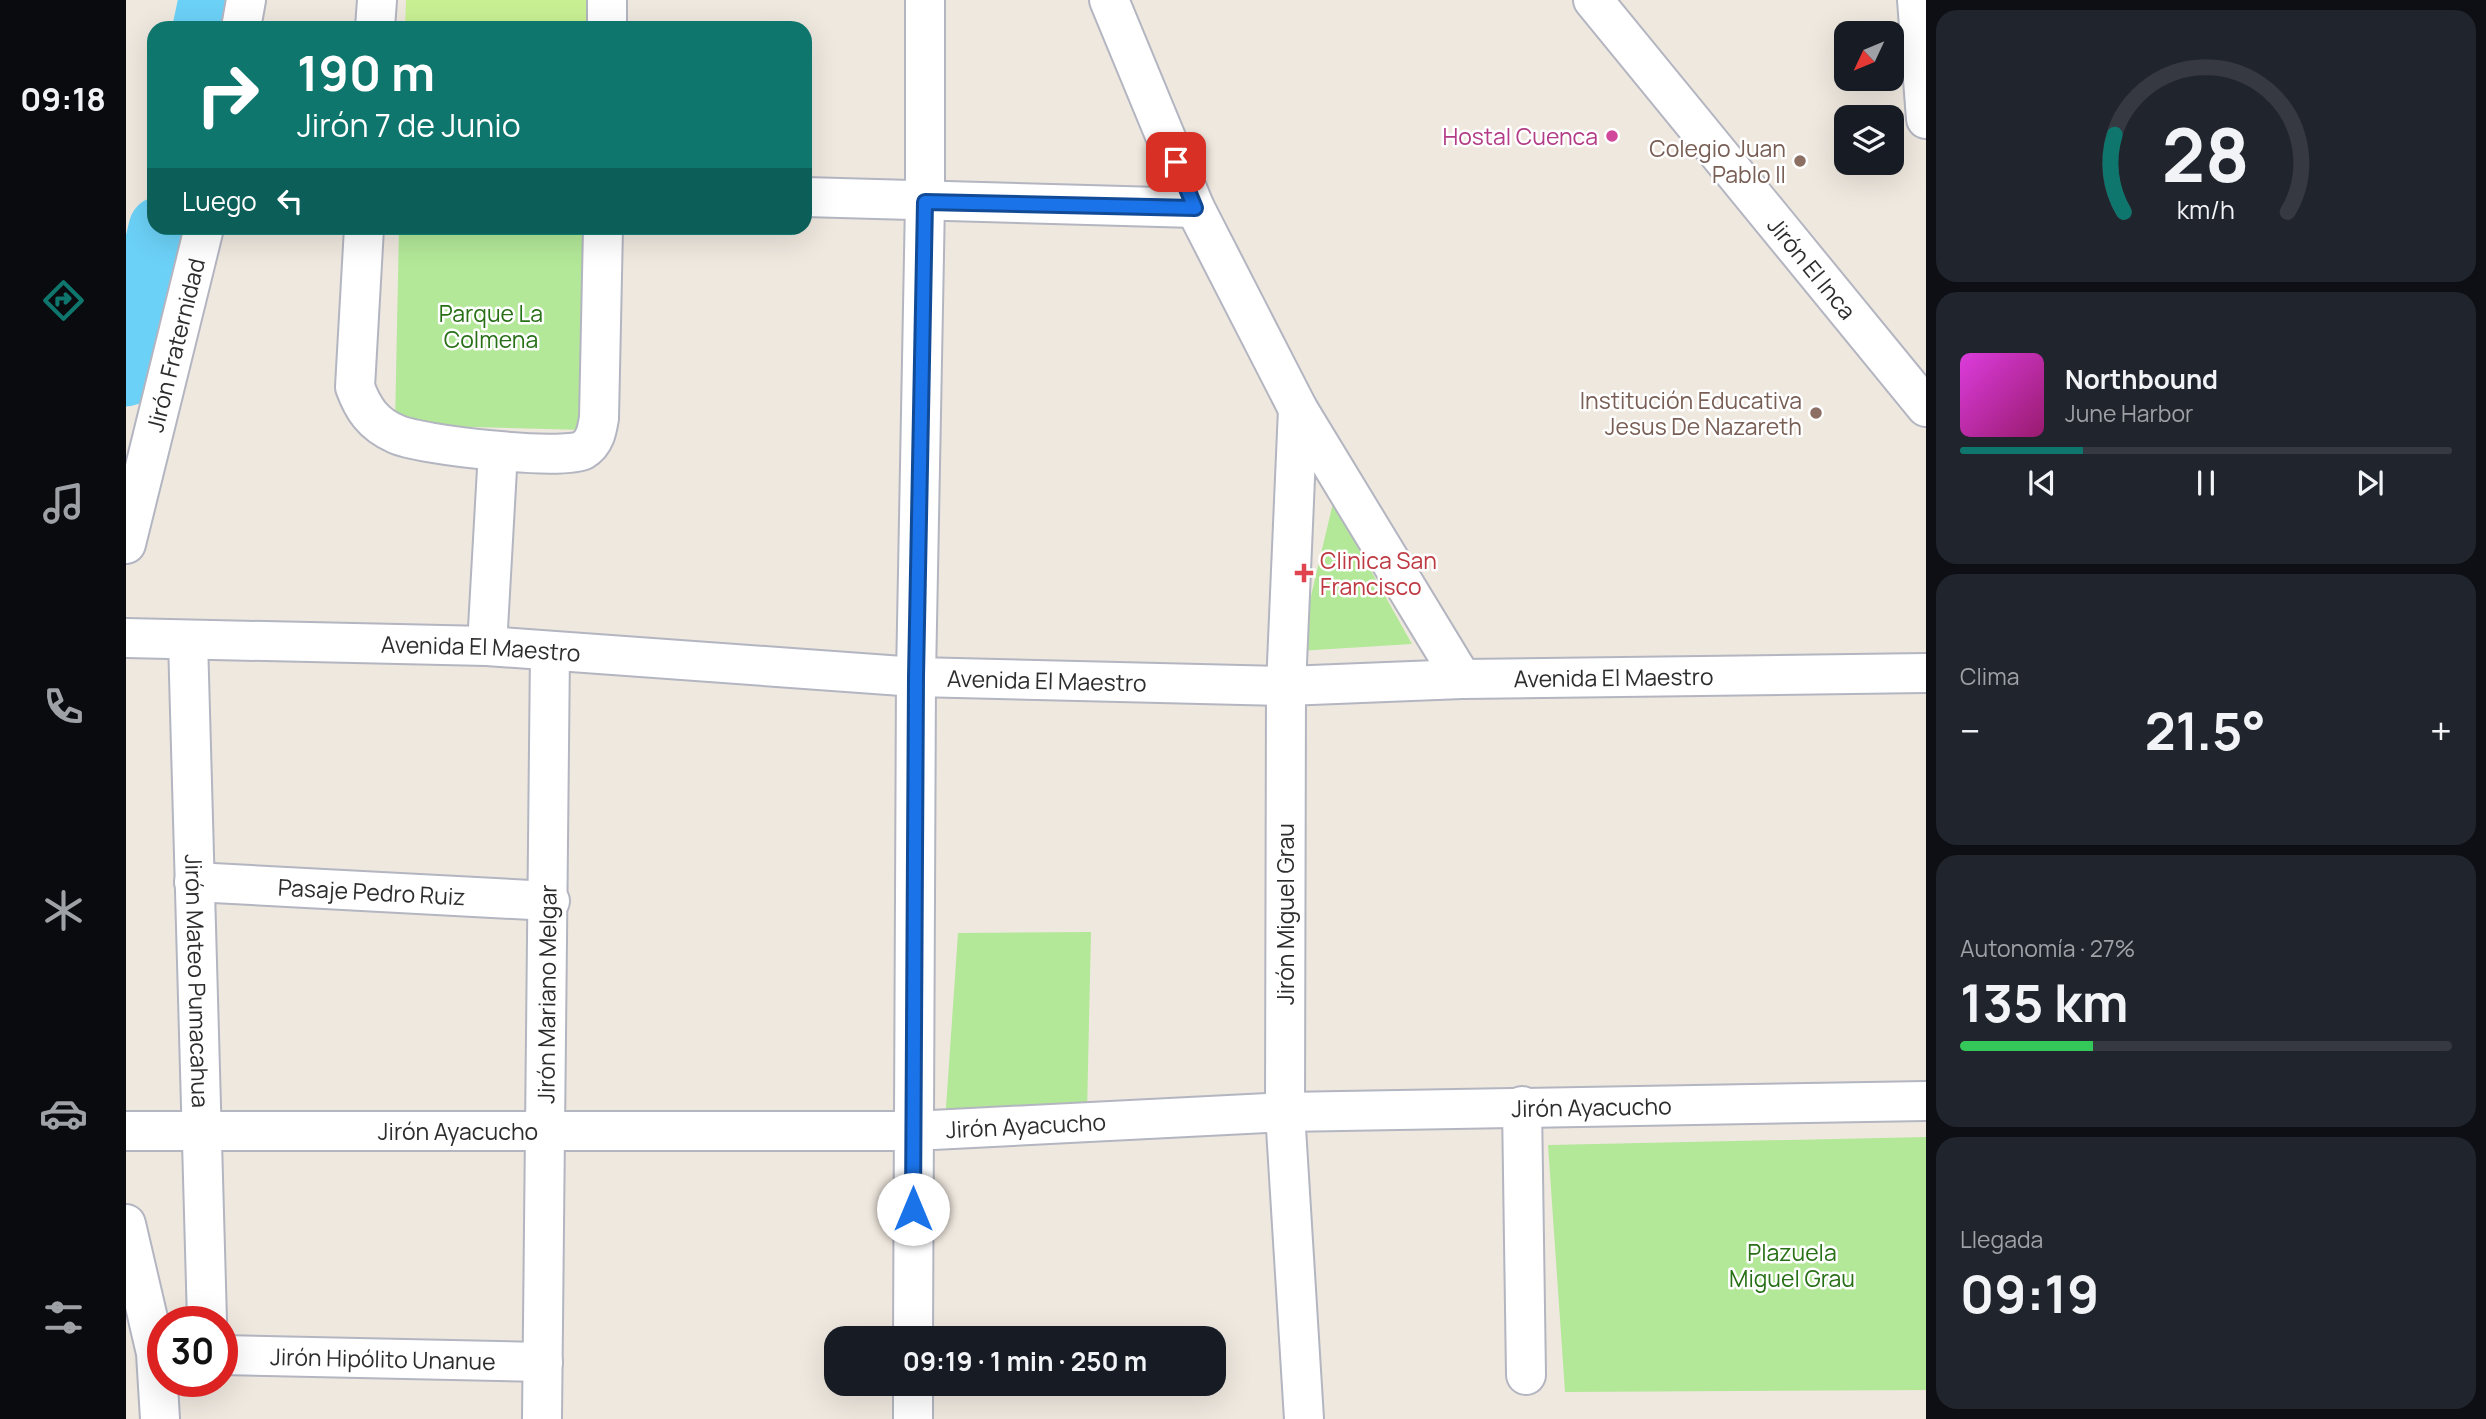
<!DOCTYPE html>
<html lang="es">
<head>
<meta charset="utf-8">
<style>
  body { margin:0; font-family:Manrope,sans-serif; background:#20242c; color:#f1f3f6; height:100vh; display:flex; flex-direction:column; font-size:26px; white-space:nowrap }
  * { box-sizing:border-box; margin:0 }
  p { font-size:23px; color:#9ea1a6 }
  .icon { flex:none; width:38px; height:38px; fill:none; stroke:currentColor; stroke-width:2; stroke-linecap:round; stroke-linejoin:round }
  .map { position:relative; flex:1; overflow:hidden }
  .panel { display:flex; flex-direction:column; gap:10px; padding:10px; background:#0d0f14; width:560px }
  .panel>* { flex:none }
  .top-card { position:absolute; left:21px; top:21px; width:665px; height:214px; border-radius:21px; box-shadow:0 7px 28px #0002; background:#0f766e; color:#fff; overflow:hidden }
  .needle { width:46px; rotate:226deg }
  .buttons { position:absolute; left:1708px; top:21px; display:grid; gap:14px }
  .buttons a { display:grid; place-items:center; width:70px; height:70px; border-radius:14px; background:#171b24; box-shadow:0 7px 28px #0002; font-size:35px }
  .speed { position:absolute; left:21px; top:1306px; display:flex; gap:14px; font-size:35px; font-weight:700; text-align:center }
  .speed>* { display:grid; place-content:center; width:91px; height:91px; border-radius:50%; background:#171b24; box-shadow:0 7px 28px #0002; line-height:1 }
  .speed .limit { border:10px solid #d22; background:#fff; color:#111 }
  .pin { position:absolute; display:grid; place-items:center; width:60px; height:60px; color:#fff; margin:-30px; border-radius:14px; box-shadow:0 4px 10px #0006 }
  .me { position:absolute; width:77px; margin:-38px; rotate:0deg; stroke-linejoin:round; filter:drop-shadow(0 0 5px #0008) }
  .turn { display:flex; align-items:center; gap:24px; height:147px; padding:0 35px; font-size:32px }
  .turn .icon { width:91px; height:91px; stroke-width:2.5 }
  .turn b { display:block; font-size:49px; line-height:60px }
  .then { display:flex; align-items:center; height:66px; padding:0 35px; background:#0003; gap:14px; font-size:26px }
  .big { font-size:52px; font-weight:700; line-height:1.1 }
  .panel .card { flex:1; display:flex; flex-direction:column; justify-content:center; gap:10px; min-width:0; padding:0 24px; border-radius:21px; background:#20242c }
  .panel .dial { align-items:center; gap:0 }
  .dial svg { height:182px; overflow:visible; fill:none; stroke:#363941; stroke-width:7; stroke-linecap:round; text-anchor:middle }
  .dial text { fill:#f1f3f6; stroke:none }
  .song { display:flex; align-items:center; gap:21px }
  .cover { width:84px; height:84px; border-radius:10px; background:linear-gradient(135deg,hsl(300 70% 55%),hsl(320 70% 35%)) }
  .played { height:7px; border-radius:4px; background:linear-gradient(90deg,#0f766e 25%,#363941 25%) }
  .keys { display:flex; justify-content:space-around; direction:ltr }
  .heat { display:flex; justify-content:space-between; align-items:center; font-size:38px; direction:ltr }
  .charge { height:10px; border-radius:5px; background:linear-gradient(90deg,#34c759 27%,#363941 0) }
  .trip { position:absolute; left:698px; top:1326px; width:402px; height:70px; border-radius:21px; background:#171b24; box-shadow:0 7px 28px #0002; font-weight:700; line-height:70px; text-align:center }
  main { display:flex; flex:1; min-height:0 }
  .tabs { display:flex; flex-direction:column; width:126px; justify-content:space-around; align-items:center; background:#090b0e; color:#9ea1a6 }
  .tabs .icon { width:49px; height:49px }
  .tabs .on { color:#0f766e }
  .tabs b { font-size:32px; color:#f1f3f6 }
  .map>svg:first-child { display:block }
  .green { fill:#b3e898 }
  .pitch { fill:#c8f093 }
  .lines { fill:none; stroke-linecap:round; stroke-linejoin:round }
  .river { stroke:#6cd1f7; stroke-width:63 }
  .street-casing { stroke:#b3b5c1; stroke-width:42 }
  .secondary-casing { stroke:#b3b5c1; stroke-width:42 }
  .street { stroke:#fff; stroke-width:38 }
  .secondary { stroke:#fff; stroke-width:38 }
  .route-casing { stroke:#114b97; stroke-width:18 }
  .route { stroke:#1a73e8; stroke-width:12 }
  .hotel-dot { fill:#d1479c; stroke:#fff; stroke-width:2.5 }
  .education-dot { fill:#8d6e63; stroke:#fff; stroke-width:2.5 }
  .health-dot { fill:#e0444e; stroke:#fff; stroke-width:2.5 }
  .labels { text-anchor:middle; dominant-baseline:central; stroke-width:5; stroke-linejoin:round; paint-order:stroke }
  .hotel-label { font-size:23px; fill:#b23c85; stroke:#fff; text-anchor:end }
  .education-label { font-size:23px; fill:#785e54; stroke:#fff; text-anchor:end }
  .street-label { font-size:23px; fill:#2d2d2d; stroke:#fff }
  .park-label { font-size:23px; fill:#287016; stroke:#fff }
  .health-label { font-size:23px; fill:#be3a42; stroke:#fff; text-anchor:start }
</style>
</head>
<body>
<main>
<nav class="tabs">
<b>09:18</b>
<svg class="icon on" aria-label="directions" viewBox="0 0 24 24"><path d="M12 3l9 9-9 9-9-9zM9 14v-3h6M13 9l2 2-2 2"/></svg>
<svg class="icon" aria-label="music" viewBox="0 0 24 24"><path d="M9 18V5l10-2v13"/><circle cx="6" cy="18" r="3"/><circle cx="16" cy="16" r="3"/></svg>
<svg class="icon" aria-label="phone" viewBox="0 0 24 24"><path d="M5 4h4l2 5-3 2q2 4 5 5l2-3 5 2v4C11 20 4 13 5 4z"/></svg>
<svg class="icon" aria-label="climate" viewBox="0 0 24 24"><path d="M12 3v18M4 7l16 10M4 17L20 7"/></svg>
<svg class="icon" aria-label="car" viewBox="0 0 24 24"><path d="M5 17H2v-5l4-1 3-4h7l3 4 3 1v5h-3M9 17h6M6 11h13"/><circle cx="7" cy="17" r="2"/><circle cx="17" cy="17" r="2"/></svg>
<svg class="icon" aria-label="filters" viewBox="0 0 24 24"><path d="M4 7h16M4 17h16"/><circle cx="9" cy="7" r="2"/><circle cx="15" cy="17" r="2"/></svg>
</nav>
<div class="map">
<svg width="1800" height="1419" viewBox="0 0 1800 1419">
  <rect width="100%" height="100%" fill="#efe8df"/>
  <path class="green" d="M 273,228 L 459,228 L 458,430 L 269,425 Z
    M 1207,503 L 1286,644 L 1172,651 Z
    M 965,932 L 961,1112 L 819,1122 L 832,933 Z
    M 1800,1137 L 1800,1390 L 1439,1392 L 1422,1145 Z"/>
  <path class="pitch" d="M 280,0 L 462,0 L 462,28 L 279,28 Z"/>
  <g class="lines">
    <path class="river" d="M 78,28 L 84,0
      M 0,375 L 34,228"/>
    <defs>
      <g id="street">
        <path d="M 983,0 L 1069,208 L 1172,409 L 1336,679"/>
        <path id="s1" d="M 1467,0 L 1800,407"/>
        <path d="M 115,28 L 120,0"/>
        <path d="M 249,28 L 251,0"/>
        <path d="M 481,28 L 481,0"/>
        <path d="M 679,197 L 1069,208"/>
        <path d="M 238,228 L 229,387 C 237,409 247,424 270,434 C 293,445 437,461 457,450 C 469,443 471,430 473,418 L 477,228"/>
        <path d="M 1172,409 L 1160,686 L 1159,1112 L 1178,1419"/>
        <path id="s2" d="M 0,544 L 78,228"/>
        <path id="s3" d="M 62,640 L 81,1321"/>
        <path d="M 361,646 L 372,451"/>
        <path id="s4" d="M 68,882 L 424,901"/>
        <path d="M 1396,1106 L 1400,1375"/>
        <path d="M 0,1224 L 30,1353 L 34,1419"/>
        <path d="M 787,1339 L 790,677 L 799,202 L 799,0"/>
        <path id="s5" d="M 96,1355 L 417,1362"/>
        <path d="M 787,1384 L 787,1419"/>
        <path id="s6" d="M 416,1419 L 424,651"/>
      </g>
      <g id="secondary">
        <path d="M 1791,0 L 1800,119"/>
        <path id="s7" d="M 0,638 L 361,646 L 790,677 L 1160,686 L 1336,679 L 1800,673"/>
        <path id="s8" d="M 0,1131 L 787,1131 L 1159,1112 L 1800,1101"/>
      </g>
    </defs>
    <use href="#street" class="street-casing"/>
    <use href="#secondary" class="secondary-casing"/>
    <use href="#street" class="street"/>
    <use href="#secondary" class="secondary"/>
  </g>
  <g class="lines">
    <defs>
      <path id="route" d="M 787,1209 L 790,677 L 799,202 L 1069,208 L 1050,162"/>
    </defs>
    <use href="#route" class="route-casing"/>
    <use href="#route" class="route"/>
  </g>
  <circle class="hotel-dot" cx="1486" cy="136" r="7"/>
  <g class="education-dot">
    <circle cx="1674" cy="161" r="7"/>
    <circle cx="1690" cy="413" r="7"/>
  </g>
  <path class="health-dot" d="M1174.5 562.5h7v7h7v7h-7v7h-7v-7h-7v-7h7z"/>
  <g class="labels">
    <g class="hotel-label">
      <text x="1472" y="136">Hostal Cuenca</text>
    </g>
    <g class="education-label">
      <text x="1660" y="148">Colegio Juan<tspan x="1660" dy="26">Pablo II</tspan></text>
      <text x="1676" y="400">Institución Educativa<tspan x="1676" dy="26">Jesus De Nazareth</tspan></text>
    </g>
    <g class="street-label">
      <text stroke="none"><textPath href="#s1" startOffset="346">Jirón El Inca</textPath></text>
      <text stroke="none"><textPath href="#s2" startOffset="205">Jirón Fraternidad</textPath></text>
      <text stroke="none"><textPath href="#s7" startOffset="355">Avenida El Maestro</textPath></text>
      <text stroke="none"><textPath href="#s7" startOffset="1489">Avenida El Maestro</textPath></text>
      <text stroke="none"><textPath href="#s7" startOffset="922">Avenida El Maestro</textPath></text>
      <text stroke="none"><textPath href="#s4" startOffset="178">Pasaje Pedro Ruiz</textPath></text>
      <text transform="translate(1159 914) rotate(-90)">Jirón Miguel Grau</text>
      <text stroke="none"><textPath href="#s3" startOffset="341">Jirón Mateo Pumacahua</textPath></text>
      <text stroke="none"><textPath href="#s6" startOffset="425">Jirón Mariano Melgar</textPath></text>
      <text stroke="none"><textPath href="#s8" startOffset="1466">Jirón Ayacucho</textPath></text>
      <text stroke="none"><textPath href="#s8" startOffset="900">Jirón Ayacucho</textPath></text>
      <text stroke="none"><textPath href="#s8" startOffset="332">Jirón Ayacucho</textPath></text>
      <text stroke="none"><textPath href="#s5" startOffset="161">Jirón Hipólito Unanue</textPath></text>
    </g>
    <g class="park-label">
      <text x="365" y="313">Parque La<tspan x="365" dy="26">Colmena</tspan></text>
      <text x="1666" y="1252">Plazuela<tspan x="1666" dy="26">Miguel Grau</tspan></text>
    </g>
    <g class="health-label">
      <text x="1194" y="560">Clinica San<tspan x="1194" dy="26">Francisco</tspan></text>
    </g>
  </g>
</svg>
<div class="buttons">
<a><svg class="needle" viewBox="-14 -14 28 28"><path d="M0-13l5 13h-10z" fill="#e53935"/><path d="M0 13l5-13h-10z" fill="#9ea1a6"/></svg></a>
<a><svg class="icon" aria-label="layers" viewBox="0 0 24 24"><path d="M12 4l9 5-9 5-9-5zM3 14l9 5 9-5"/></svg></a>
</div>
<div class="speed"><div class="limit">30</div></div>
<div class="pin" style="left:1050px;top:162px;background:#d93025"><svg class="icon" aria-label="arrive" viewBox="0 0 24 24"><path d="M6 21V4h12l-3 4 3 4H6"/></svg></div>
<svg class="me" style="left:787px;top:1209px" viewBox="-20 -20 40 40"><circle r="19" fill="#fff"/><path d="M0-13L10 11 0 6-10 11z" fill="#1a73e8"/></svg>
<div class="trip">09:19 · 1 min · 250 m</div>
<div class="top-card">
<div class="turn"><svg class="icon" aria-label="right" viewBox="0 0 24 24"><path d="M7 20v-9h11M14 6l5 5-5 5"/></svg><div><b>190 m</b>Jirón 7 de Junio</div></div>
<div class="then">Luego<svg class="icon" aria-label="left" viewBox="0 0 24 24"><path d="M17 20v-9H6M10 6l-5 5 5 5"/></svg></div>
</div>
</div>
<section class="panel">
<div class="card dial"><svg viewBox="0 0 100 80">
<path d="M14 69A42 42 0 1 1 86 69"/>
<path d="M14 69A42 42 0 0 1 10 35" stroke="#0f766e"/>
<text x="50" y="56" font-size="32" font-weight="700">28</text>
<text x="50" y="72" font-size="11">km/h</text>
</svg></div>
<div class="card">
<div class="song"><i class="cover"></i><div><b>Northbound</b><p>June Harbor</p></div></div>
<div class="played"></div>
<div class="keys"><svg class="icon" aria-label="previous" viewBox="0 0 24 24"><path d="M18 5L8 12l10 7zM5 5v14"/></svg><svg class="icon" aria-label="pause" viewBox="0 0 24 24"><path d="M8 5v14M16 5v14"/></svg><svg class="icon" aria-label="next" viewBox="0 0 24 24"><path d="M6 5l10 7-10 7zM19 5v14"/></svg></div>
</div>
<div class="card"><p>Clima</p>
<div class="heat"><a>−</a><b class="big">21.5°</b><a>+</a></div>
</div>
<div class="card"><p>Autonomía · 27%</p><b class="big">135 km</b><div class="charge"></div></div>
<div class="card"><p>Llegada</p><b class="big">09:19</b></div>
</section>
</main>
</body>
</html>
